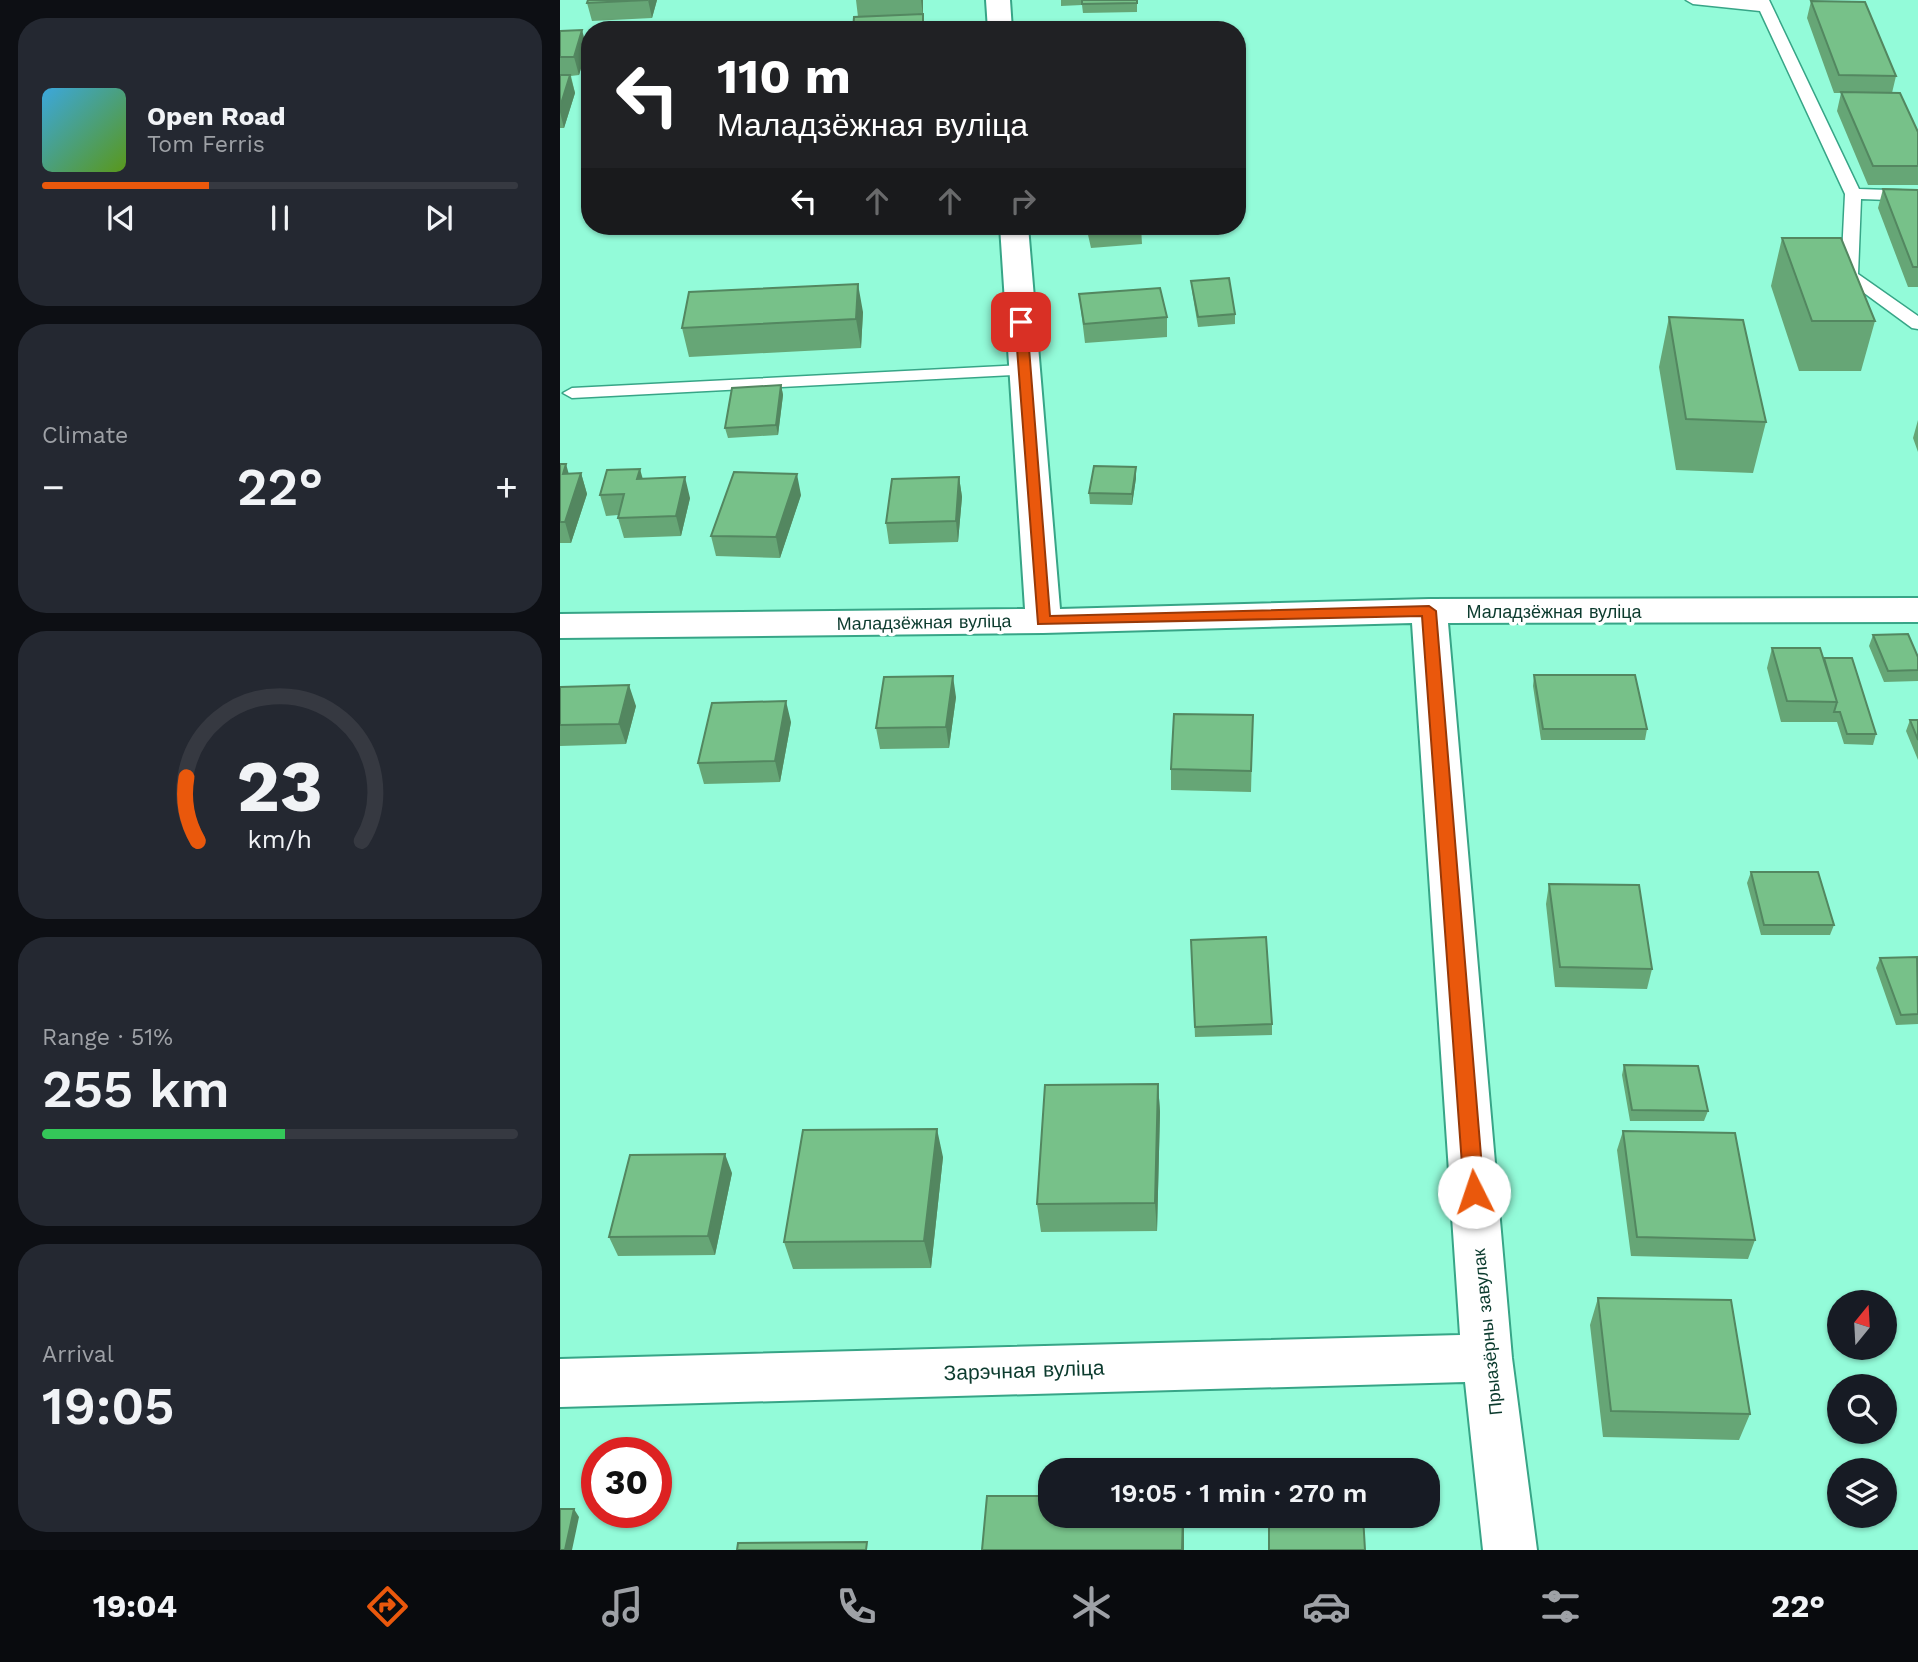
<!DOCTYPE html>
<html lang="en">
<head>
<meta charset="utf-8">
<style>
  body { margin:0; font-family:"Work Sans",sans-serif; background:#242831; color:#f1f3f6; height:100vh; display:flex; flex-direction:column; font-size:26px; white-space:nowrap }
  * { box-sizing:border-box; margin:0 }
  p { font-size:23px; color:#9ea1a6 }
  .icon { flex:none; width:38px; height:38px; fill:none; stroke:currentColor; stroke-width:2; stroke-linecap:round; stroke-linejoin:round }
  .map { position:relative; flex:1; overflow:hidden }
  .details { display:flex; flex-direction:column; gap:18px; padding:18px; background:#0d0f14; width:560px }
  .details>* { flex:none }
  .guide { position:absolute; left:21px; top:21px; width:665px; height:214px; border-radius:28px; box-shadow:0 2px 5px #0004; background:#202124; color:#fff; overflow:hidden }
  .needle { width:46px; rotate:18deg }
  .controls { position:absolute; left:1267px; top:1290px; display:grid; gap:14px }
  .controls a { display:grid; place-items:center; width:70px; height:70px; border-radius:50%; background:#171b24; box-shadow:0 2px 5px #0004; font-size:35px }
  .speed { position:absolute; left:21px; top:1437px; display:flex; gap:14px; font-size:35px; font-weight:700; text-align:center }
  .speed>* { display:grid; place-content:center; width:91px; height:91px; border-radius:50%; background:#171b24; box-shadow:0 2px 5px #0004; line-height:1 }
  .speed .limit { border:10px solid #d22; background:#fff; color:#111 }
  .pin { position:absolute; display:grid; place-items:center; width:60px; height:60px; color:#fff; margin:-30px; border-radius:14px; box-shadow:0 4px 10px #0006 }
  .me { position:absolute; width:77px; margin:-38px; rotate:356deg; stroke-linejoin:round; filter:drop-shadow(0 0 5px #0008) }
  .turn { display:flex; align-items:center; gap:24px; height:147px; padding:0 21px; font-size:32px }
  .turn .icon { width:91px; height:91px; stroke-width:2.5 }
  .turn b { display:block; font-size:49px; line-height:60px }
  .lanes { display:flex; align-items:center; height:66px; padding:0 21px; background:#0003; justify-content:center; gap:35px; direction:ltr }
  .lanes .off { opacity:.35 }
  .big { font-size:52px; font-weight:600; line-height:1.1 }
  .details .widget { flex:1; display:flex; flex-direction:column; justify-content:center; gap:10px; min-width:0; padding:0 24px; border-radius:28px; background:#242831 }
  .details .dial { align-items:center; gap:0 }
  .dial svg { height:182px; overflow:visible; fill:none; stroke:#363941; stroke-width:7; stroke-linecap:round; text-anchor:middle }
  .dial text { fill:#f1f3f6; stroke:none }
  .song { display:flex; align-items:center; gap:21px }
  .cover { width:84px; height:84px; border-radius:10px; background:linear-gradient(135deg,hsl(200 70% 55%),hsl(90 70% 35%)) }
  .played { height:7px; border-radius:4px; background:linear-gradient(90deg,#ea580c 35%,#363941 35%) }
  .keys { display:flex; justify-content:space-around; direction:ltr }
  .heat { display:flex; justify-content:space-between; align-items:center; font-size:38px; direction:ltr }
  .charge { height:10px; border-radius:5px; background:linear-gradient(90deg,#34c759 51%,#363941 0) }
  .trip { position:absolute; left:478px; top:1458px; width:402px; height:70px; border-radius:28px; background:#171b24; box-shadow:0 2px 5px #0004; font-weight:600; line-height:70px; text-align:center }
  .dock { display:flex; height:112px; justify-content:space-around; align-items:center; background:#090b0e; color:#9ea1a6 }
  .dock .icon { width:49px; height:49px }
  .dock .on { color:#ea580c }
  .dock b { font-size:32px; color:#f1f3f6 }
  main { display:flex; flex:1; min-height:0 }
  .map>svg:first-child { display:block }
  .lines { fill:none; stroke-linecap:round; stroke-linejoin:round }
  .service-casing { stroke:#37a587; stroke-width:3 }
  .minor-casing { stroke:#37a587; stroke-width:4 }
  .service { fill:#fff; fill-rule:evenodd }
  .minor { fill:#fff; fill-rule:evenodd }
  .wall { fill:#66a676 }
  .shaded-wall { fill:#538760 }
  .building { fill:#77c189; stroke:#538760; stroke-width:2 }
  .route { fill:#ea580c; stroke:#983908; stroke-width:2 }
  .labels { text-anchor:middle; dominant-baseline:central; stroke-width:7; stroke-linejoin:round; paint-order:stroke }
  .street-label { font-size:18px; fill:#0c3b2e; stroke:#fff }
  .near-street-label { font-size:21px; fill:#0c3b2e; stroke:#fff }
</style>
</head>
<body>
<main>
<section class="details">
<div class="widget">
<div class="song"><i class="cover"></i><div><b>Open Road</b><p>Tom Ferris</p></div></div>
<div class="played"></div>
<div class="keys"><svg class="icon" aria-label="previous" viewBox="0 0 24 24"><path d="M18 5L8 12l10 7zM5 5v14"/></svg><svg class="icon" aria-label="pause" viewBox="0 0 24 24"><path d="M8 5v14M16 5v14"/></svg><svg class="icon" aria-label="next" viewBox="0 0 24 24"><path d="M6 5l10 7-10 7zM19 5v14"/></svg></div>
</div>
<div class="widget"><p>Climate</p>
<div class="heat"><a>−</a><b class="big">22°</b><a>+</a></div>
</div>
<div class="widget dial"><svg viewBox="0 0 100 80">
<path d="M14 69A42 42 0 1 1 86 69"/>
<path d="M14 69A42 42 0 0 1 9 41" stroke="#ea580c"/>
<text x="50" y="56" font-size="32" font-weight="700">23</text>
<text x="50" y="72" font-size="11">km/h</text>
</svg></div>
<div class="widget"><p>Range · 51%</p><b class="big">255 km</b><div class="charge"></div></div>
<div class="widget"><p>Arrival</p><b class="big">19:05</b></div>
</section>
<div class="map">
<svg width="1358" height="1550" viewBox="0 0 1358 1550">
  <rect width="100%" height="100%" fill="#93fbd9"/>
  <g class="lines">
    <defs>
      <path id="service" d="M 1126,0 L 1209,0 L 1299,189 L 1358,191 L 1358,201 L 1301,199 L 1298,274 L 1358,316 L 1358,329 L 1352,328 L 1281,276 L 1285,194 L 1200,11 L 1133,4 Z
        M 465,365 L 471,366 L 474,370 L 471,374 L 12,398 L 3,393 L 12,388 Z"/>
      <path id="minor" d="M 426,0 L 450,0 L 452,30 L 428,30 Z
        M 440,226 L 468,226 L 500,609 L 869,599 L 1358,598 L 1358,622 L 888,623 L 952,1358 L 977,1550 L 923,1550 L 905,1382 L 0,1407 L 0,1359 L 900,1335 L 852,623 L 483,633 L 0,638 L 0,614 L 465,609 Z"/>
    </defs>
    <use href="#service" class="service-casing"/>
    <use href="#minor" class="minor-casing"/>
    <use href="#service" class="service"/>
    <use href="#minor" class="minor"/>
  </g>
  <path class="wall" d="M 97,0 L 92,18 L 32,21 L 27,3 Z
    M 296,0 L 363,0 L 363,14 L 365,30 L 293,30 L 298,17 Z
    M 501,0 L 577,0 L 577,12 L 523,13 L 522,5 L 501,6 Z
    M 1251,1 L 1336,76 L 1332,93 L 1358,132 L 1358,185 L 1308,185 L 1277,111 L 1281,93 L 1274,93 L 1247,18 Z
    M 0,31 L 27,48 L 19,75 L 11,76 L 15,93 L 4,128 L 0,128 Z
    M 1323,189 L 1358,190 L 1358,287 L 1348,287 L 1318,208 Z
    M 526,226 L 581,226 L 582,244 L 531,248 Z
    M 1222,238 L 1315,321 L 1301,371 L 1239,371 L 1211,286 Z
    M 631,281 L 675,314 L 675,324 L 638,327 L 632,291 Z
    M 519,294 L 607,317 L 607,337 L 525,343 Z
    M 303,312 L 301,348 L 129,357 L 122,328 Z
    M 1109,317 L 1206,422 L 1193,473 L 1116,470 L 1099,367 Z
    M 221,385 L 223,395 L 218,435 L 168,438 L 165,428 Z
    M 1358,420 L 1358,452 L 1353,438 Z
    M 0,464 L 9,474 L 21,473 L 27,494 L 11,543 L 0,543 Z
    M 399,477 L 402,497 L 398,542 L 329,544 L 326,523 Z
    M 576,478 L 572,505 L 530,504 L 529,493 Z
    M 82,479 L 130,498 L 121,536 L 64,538 L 58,518 L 58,515 L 46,516 L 40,495 Z
    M 241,495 L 220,558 L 156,556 L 151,536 Z
    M 1313,635 L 1358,657 L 1358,681 L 1324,682 L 1309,646 Z
    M 1212,648 L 1264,658 L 1316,734 L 1313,745 L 1284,744 L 1277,722 L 1221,722 L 1207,668 Z
    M 974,675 L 1087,729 L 1085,740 L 981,740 L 973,686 Z
    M 0,687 L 76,706 L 66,744 L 0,746 Z
    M 396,697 L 389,748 L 320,749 L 316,728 Z
    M 693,715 L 691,792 L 611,790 L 611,769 Z
    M 1350,720 L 1358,720 L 1358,760 L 1346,731 Z
    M 231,722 L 220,782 L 144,784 L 138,763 Z
    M 1191,872 L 1274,925 L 1270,935 L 1201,935 L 1187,883 Z
    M 989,884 L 1092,969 L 1087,989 L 995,987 L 986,904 Z
    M 631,940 L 712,1024 L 712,1035 L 635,1037 Z
    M 1320,958 L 1358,959 L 1358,1024 L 1336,1025 L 1316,968 Z
    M 1064,1065 L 1148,1111 L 1144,1121 L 1070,1121 L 1062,1075 Z
    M 598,1084 L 600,1112 L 597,1231 L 481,1232 L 477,1204 Z
    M 1063,1131 L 1195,1240 L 1188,1259 L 1071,1256 L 1057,1150 Z
    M 383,1157 L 371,1268 L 233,1269 L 224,1242 Z
    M 172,1173 L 155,1255 L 58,1256 L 49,1237 Z
    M 1038,1298 L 1190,1414 L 1179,1440 L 1043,1437 L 1030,1325 Z"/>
  <path class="shaded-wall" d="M 88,0 L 97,0 L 92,18 Z
    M 361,0 L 363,0 L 363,16 Z
    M 22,30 L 27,48 L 19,75 L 14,57 Z
    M 10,75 L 15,93 L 4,128 L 0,112 L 0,107 Z
    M 298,284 L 303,312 L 301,348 L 296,319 Z
    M 221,385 L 223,395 L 218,435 L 216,425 Z
    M 6,464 L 12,485 L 3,474 Z
    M 576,467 L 576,478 L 572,505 L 572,494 Z
    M 80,469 L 86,490 L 77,479 Z
    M 21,473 L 27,494 L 11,543 L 5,522 Z
    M 237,474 L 241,495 L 220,558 L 216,537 Z
    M 125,477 L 130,498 L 121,536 L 116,516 Z
    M 399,477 L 402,497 L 398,542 L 396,521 Z
    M 393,676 L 396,697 L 389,748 L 386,727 Z
    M 69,685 L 76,706 L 66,744 L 59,724 Z
    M 226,701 L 231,722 L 220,782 L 215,761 Z
    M 598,1084 L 600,1112 L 597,1231 L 595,1203 Z
    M 377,1129 L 383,1157 L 371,1268 L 364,1241 Z
    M 165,1154 L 172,1173 L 155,1255 L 148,1236 Z
    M 14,1509 L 19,1517 L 12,1550 L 5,1550 Z
    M 623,1516 L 624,1516 L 624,1550 L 622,1550 Z"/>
  <path class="building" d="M 28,0 L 88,0 L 27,3 Z
    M 522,0 L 577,0 L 577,3 L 522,4 Z
    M 1251,1 L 1305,2 L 1336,76 L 1279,75 Z
    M 363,14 L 363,30 L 293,30 L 294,17 Z
    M 565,28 L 566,30 L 519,30 Z
    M 22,30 L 14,57 L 0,57 L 0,31 Z
    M 0,75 L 10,75 L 0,107 Z
    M 1281,92 L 1340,93 L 1358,132 L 1358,166 L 1313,166 Z
    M 1323,189 L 1358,190 L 1358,267 L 1353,267 Z
    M 529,226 L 567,226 L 530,229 Z
    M 1222,238 L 1281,238 L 1315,321 L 1252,321 Z
    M 669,278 L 675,314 L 638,317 L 631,281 Z
    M 298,284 L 296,319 L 122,328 L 129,292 Z
    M 600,288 L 607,317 L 524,324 L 519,294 Z
    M 1109,317 L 1183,320 L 1206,422 L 1126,419 Z
    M 221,385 L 216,425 L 165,428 L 172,388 Z
    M 0,464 L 6,464 L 3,474 L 21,473 L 5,522 L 0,522 Z
    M 534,466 L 576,467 L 572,494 L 529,493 Z
    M 80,469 L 77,479 L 125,477 L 116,516 L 58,518 L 64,494 L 40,495 L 47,470 Z
    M 174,472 L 237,474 L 216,537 L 151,536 Z
    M 399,477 L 396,521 L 326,523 L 332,479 Z
    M 1348,634 L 1358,657 L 1358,670 L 1328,671 L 1313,635 Z
    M 1212,648 L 1260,648 L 1277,702 L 1227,701 Z
    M 1264,658 L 1292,658 L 1316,734 L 1287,734 L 1280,712 L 1274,712 L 1277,702 Z
    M 974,675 L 1075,675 L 1087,729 L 983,729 Z
    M 393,676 L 386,727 L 316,728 L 324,677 Z
    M 69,685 L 59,724 L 0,725 L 0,687 Z
    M 226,701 L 215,761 L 138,763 L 152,703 Z
    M 614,714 L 693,715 L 691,771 L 611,769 Z
    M 1350,720 L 1358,720 L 1358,740 Z
    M 1191,872 L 1258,872 L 1274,925 L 1204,925 Z
    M 989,884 L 1079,885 L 1092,969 L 1000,967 Z
    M 706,937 L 712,1024 L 635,1027 L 631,940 Z
    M 1357,957 L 1358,1014 L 1341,1015 L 1320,958 Z
    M 1064,1065 L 1138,1066 L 1148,1111 L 1072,1110 Z
    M 598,1084 L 595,1203 L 477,1204 L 485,1085 Z
    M 377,1129 L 364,1241 L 224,1242 L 243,1130 Z
    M 1063,1131 L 1175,1133 L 1195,1240 L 1077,1237 Z
    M 165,1154 L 148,1236 L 49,1237 L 70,1155 Z
    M 1038,1298 L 1171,1300 L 1190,1414 L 1051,1411 Z
    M 427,1496 L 490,1496 L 490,1516 L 623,1516 L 622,1550 L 422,1550 Z
    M 0,1509 L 14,1509 L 5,1550 L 0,1550 Z
    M 709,1516 L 803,1516 L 805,1550 L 709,1550 Z
    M 307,1542 L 306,1550 L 177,1550 L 178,1543 Z"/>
  <path class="route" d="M 461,318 L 467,322 L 490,616 L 869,606 L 876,611 L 924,1192 L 921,1198 L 914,1200 L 907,1198 L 904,1192 L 862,616 L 478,624 L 455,322 Z"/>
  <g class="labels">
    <g class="street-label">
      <text x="994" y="611">Маладзёжная вуліца</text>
      <text transform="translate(364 622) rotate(-1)">Маладзёжная вуліца</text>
      <text transform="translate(927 1332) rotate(-96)">Прыазёрны завулак</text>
    </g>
    <g class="near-street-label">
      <text transform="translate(464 1370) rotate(-2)">Зарэчная вуліца</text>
    </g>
  </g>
</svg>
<div class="controls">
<a><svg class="needle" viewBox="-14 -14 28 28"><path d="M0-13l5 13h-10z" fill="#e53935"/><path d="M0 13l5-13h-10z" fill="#9ea1a6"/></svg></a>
<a><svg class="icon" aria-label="search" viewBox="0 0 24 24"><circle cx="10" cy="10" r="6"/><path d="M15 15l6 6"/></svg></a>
<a><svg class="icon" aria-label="layers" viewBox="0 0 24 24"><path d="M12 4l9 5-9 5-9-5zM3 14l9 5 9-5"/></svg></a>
</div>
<div class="speed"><div class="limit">30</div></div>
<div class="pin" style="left:461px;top:322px;background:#d93025"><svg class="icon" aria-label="arrive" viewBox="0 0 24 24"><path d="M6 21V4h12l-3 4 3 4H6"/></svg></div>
<svg class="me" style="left:914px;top:1192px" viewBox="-20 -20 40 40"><circle r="19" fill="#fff"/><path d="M0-13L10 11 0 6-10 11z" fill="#ea580c"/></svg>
<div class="trip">19:05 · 1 min · 270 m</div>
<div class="guide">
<div class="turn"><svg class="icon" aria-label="left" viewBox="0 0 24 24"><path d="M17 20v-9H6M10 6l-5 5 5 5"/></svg><div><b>110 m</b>Маладзёжная вуліца</div></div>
<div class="lanes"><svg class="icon" aria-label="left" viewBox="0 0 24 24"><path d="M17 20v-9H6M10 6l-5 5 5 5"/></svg><svg class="icon off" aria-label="ahead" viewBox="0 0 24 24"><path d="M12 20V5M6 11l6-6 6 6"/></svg><svg class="icon off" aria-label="ahead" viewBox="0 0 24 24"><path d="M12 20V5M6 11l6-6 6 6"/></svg><svg class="icon off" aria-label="right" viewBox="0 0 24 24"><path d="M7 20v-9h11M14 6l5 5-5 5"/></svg></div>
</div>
</div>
</main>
<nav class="dock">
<b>19:04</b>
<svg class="icon on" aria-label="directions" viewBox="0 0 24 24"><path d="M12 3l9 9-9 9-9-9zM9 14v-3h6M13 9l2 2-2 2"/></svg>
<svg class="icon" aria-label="music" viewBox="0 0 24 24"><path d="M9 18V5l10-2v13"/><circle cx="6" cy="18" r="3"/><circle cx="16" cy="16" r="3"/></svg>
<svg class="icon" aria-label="phone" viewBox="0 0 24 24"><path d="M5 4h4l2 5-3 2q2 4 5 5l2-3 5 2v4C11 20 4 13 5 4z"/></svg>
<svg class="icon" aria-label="climate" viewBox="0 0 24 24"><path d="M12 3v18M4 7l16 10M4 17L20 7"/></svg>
<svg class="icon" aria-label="car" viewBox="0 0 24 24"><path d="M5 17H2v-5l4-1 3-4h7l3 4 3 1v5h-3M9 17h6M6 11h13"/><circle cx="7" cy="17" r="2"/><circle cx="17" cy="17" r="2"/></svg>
<svg class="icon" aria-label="filters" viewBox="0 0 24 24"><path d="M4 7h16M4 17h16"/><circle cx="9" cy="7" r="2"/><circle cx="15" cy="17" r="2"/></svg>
<b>22°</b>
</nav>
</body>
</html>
